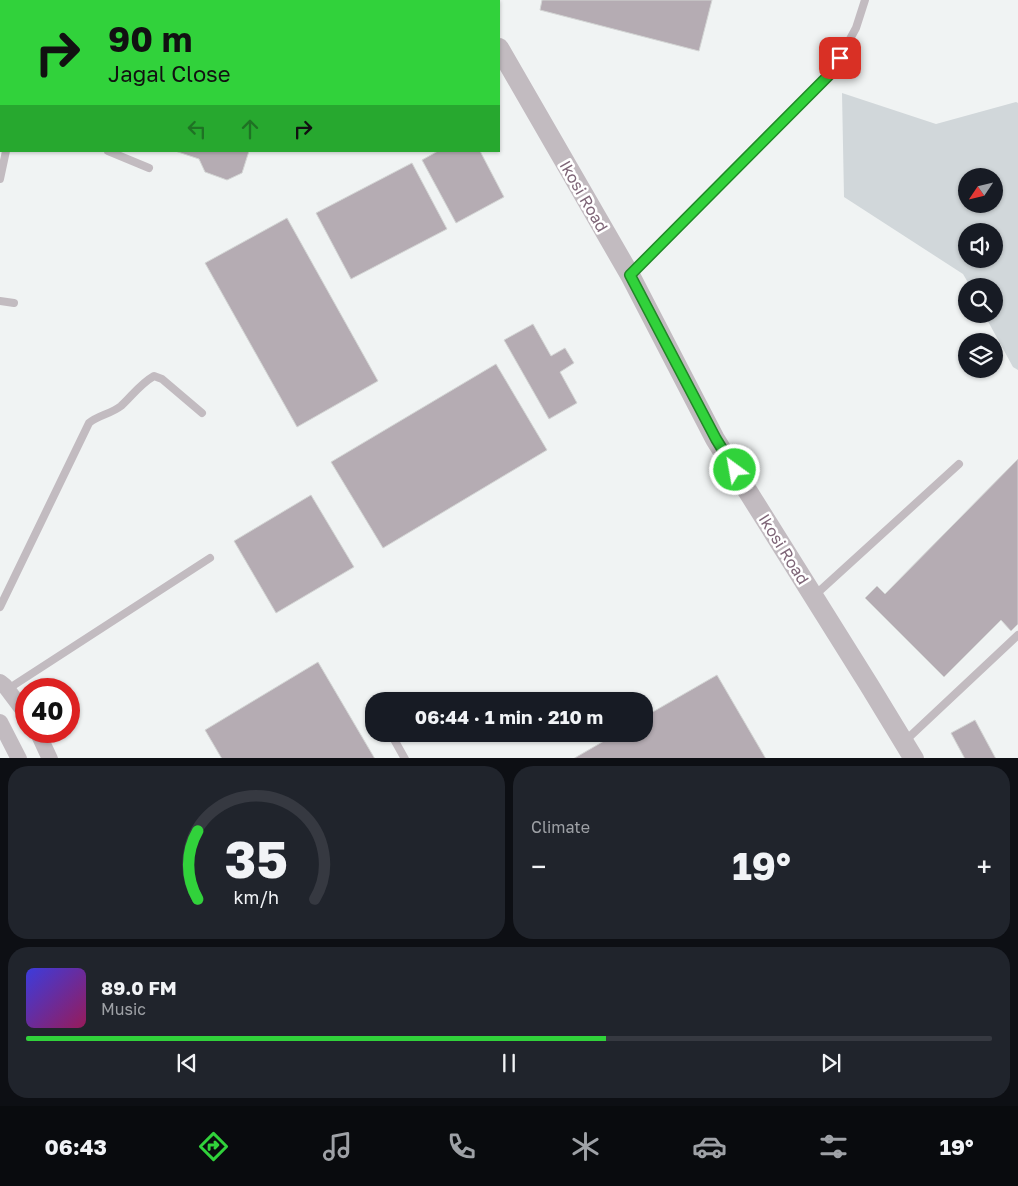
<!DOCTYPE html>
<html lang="en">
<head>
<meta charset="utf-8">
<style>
  body { margin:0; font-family:"Golos Text",sans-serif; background:#20242c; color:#f1f3f6; height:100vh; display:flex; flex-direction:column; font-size:19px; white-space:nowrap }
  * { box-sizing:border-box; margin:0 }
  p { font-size:16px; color:#9ea1a6 }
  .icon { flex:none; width:28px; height:28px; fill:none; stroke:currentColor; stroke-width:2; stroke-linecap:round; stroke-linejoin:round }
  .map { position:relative; height:758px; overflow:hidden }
  .details { display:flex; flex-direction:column; gap:8px; padding:8px; background:#0d0f14; flex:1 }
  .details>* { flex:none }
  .banner { position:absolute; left:0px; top:0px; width:500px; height:152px; box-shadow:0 1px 4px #0004; background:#31d23b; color:#111; overflow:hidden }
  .needle { width:32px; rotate:235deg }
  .controls { position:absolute; left:958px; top:168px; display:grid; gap:10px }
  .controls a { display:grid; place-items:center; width:45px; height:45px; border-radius:50%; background:#171b24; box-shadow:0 1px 4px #0004; font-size:25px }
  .speed { position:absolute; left:15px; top:678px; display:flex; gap:10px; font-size:25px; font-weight:700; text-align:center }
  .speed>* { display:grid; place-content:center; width:65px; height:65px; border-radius:50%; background:#171b24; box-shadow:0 1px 4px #0004; line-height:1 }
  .speed .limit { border:8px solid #d22; background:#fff; color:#111 }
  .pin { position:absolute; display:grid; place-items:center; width:42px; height:42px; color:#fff; margin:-21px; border-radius:10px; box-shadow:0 2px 8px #0006 }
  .me { position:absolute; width:55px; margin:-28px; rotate:328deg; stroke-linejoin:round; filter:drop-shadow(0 0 4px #0008) }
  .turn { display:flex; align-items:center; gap:18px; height:105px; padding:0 25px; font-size:22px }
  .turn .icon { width:65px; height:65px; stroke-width:2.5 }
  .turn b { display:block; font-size:35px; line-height:42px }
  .lanes { display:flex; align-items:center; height:48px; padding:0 25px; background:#0003; justify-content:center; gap:25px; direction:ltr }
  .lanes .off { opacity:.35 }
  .big { font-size:38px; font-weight:700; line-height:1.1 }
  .details .tile { flex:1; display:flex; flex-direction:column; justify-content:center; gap:8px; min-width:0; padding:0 18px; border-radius:20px; background:#20242c }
  .details .dial { align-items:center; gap:0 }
  .dial svg { height:130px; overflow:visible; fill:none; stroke:#363941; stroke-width:7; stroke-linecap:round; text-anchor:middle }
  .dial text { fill:#f1f3f6; stroke:none }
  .song { display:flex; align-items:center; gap:15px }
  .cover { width:60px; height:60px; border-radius:8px; background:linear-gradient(135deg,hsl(240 70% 55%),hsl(330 70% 35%)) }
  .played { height:5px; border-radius:2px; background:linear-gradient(90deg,#31d23b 60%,#363941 60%) }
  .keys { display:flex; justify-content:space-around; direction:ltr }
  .heat { display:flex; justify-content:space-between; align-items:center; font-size:28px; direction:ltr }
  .details .tiles { flex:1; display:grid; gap:8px; grid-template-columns:1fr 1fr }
  .tile:last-child { grid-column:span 2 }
  .trip { position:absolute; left:365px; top:692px; width:288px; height:50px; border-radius:20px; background:#171b24; box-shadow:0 1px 4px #0004; font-weight:700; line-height:50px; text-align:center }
  .dock { display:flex; height:80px; justify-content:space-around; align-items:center; background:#090b0e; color:#9ea1a6 }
  .dock .icon { width:35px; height:35px }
  .dock .selected { color:#31d23b }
  .dock b { font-size:22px; color:#f1f3f6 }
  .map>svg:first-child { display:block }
  .green { fill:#d1d7da; fill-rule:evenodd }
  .building { fill:#b5acb3; stroke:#d3d5d4 }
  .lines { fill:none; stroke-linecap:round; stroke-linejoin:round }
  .service { stroke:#c2bbc0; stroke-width:8 }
  .minor { stroke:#c2bbc0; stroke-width:16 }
  .tertiary { stroke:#c2bbc0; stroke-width:20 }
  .route-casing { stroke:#208826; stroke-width:12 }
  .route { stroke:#31d23b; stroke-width:9 }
  .labels { text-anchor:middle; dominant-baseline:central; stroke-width:5; stroke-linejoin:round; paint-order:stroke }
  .street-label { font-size:16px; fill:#7e6577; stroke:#fff }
</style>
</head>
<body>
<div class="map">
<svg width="1018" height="759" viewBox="0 0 1018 759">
  <rect width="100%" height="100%" fill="#f0f3f3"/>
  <path class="green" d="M 842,93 L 936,124 L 1016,102 L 1018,103 L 1018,370 L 1013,367 L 984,314 L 994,314 L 994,286 L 970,286 L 963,274 L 844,197 ZM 966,176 L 994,176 L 994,204 L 966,204 ZM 966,231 L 994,231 L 994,259 L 966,259 Z"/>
  <path class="building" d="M 141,0 L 298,0 L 297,1 L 140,1 Z
    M 542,0 L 712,0 L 699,51 L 540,10 Z
    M 175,151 L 249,151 L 242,173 L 227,180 L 205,172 L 199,159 Z
    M 438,151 L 480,151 L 504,197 L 456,223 L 422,160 Z
    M 412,163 L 447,229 L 351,279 L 316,213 Z
    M 287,218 L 378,381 L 297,427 L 205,263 Z
    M 533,324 L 551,356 L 565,348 L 574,363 L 560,372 L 577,403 L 549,419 L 504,340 Z
    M 496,364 L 547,450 L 383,548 L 331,462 Z
    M 1018,459 L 1018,624 L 1011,631 L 1001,620 L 944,677 L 865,598 L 877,586 L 885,594 Z
    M 311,495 L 354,567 L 276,613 L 234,541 Z
    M 318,662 L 375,759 L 222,759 L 205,730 Z
    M 717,675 L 766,759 L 573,759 L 616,734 L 644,734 L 644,717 Z
    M 975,720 L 996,759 L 965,759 L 951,733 Z"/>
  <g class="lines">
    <path class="service" d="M 109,0 L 110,1
      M 46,1 L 46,0
      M 346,1 L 347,0
      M 108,151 L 149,168
      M 0,179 L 6,151
      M 631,273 L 832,72 L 856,28 L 865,0
      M 0,301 L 14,303
      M 814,596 L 959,464
      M 0,607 L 89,423 C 98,415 111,414 121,406 C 132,396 140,384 154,376 L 162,379 L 202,413
      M 8,689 L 210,558
      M 391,734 L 405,759
      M 905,741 L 1018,635"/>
    <path class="minor" d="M 0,682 L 5,686 L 26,714
      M 0,722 L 19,759
      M 37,731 L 50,759"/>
    <path class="tertiary" d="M 471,0 L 472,1
      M 499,48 L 630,275 L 715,439 L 869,685 L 914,759"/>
  </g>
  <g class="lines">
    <defs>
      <path id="route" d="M 735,470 L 716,439 L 630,275 L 832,72 L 840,58"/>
    </defs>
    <use href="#route" class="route-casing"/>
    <use href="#route" class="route"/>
  </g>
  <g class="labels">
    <g class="street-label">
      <text transform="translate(584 196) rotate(60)">Ikosi Road</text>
      <text transform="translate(784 549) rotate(58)">Ikosi Road</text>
    </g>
  </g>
</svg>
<div class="controls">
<a><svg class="needle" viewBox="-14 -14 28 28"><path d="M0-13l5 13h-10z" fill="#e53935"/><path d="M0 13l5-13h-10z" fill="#9ea1a6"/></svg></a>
<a><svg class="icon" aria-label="sound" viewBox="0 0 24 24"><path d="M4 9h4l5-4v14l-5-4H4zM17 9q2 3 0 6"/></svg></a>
<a><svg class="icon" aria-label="search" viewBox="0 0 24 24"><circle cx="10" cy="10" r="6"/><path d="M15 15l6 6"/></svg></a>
<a><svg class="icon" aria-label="layers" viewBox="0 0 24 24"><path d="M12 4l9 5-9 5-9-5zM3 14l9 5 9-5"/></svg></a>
</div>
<div class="speed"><div class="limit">40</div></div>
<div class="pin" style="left:840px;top:58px;background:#d93025"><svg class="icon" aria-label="arrive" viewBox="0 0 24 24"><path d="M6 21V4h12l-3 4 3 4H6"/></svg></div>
<svg class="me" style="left:735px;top:470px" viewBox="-20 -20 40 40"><circle r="17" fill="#31d23b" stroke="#fff" stroke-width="3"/><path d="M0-11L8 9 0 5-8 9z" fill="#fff"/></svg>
<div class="trip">06:44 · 1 min · 210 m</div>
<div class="banner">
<div class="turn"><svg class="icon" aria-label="right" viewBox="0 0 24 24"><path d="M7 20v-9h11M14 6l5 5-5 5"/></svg><div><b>90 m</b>Jagal Close</div></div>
<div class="lanes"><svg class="icon off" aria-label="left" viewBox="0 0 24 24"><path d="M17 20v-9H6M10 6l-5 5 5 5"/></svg><svg class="icon off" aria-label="ahead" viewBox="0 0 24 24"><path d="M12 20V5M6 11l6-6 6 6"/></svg><svg class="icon" aria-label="right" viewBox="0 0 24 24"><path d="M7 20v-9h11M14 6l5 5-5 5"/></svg></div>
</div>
</div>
<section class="details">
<div class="tiles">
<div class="tile dial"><svg viewBox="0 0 100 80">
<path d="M14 69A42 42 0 1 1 86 69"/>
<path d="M14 69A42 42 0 0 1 14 27" stroke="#31d23b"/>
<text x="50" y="56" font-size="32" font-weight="700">35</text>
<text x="50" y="72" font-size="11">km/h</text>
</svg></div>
<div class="tile"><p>Climate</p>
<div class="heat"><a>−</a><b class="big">19°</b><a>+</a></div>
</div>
<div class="tile">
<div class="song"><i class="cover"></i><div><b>89.0 FM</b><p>Music</p></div></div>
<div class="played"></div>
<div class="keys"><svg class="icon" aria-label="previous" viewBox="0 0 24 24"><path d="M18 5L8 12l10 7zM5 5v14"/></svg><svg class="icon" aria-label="pause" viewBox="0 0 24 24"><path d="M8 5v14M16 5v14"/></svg><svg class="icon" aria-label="next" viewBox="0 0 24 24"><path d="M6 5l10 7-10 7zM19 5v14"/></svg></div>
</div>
</div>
</section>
<nav class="dock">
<b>06:43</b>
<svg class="icon selected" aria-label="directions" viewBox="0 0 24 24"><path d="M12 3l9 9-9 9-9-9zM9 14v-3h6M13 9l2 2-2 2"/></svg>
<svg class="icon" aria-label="music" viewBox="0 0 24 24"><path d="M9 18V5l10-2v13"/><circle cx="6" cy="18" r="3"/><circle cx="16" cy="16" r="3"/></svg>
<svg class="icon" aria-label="phone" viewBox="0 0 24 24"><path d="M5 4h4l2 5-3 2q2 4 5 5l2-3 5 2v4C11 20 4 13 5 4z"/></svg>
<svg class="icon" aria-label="climate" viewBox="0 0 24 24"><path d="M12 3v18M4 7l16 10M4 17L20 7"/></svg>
<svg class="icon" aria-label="car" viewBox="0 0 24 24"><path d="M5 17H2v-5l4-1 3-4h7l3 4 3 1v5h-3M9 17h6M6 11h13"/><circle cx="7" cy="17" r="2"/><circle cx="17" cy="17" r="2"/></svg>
<svg class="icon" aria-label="filters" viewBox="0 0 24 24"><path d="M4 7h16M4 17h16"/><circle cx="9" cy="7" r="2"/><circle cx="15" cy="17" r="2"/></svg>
<b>19°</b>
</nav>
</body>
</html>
